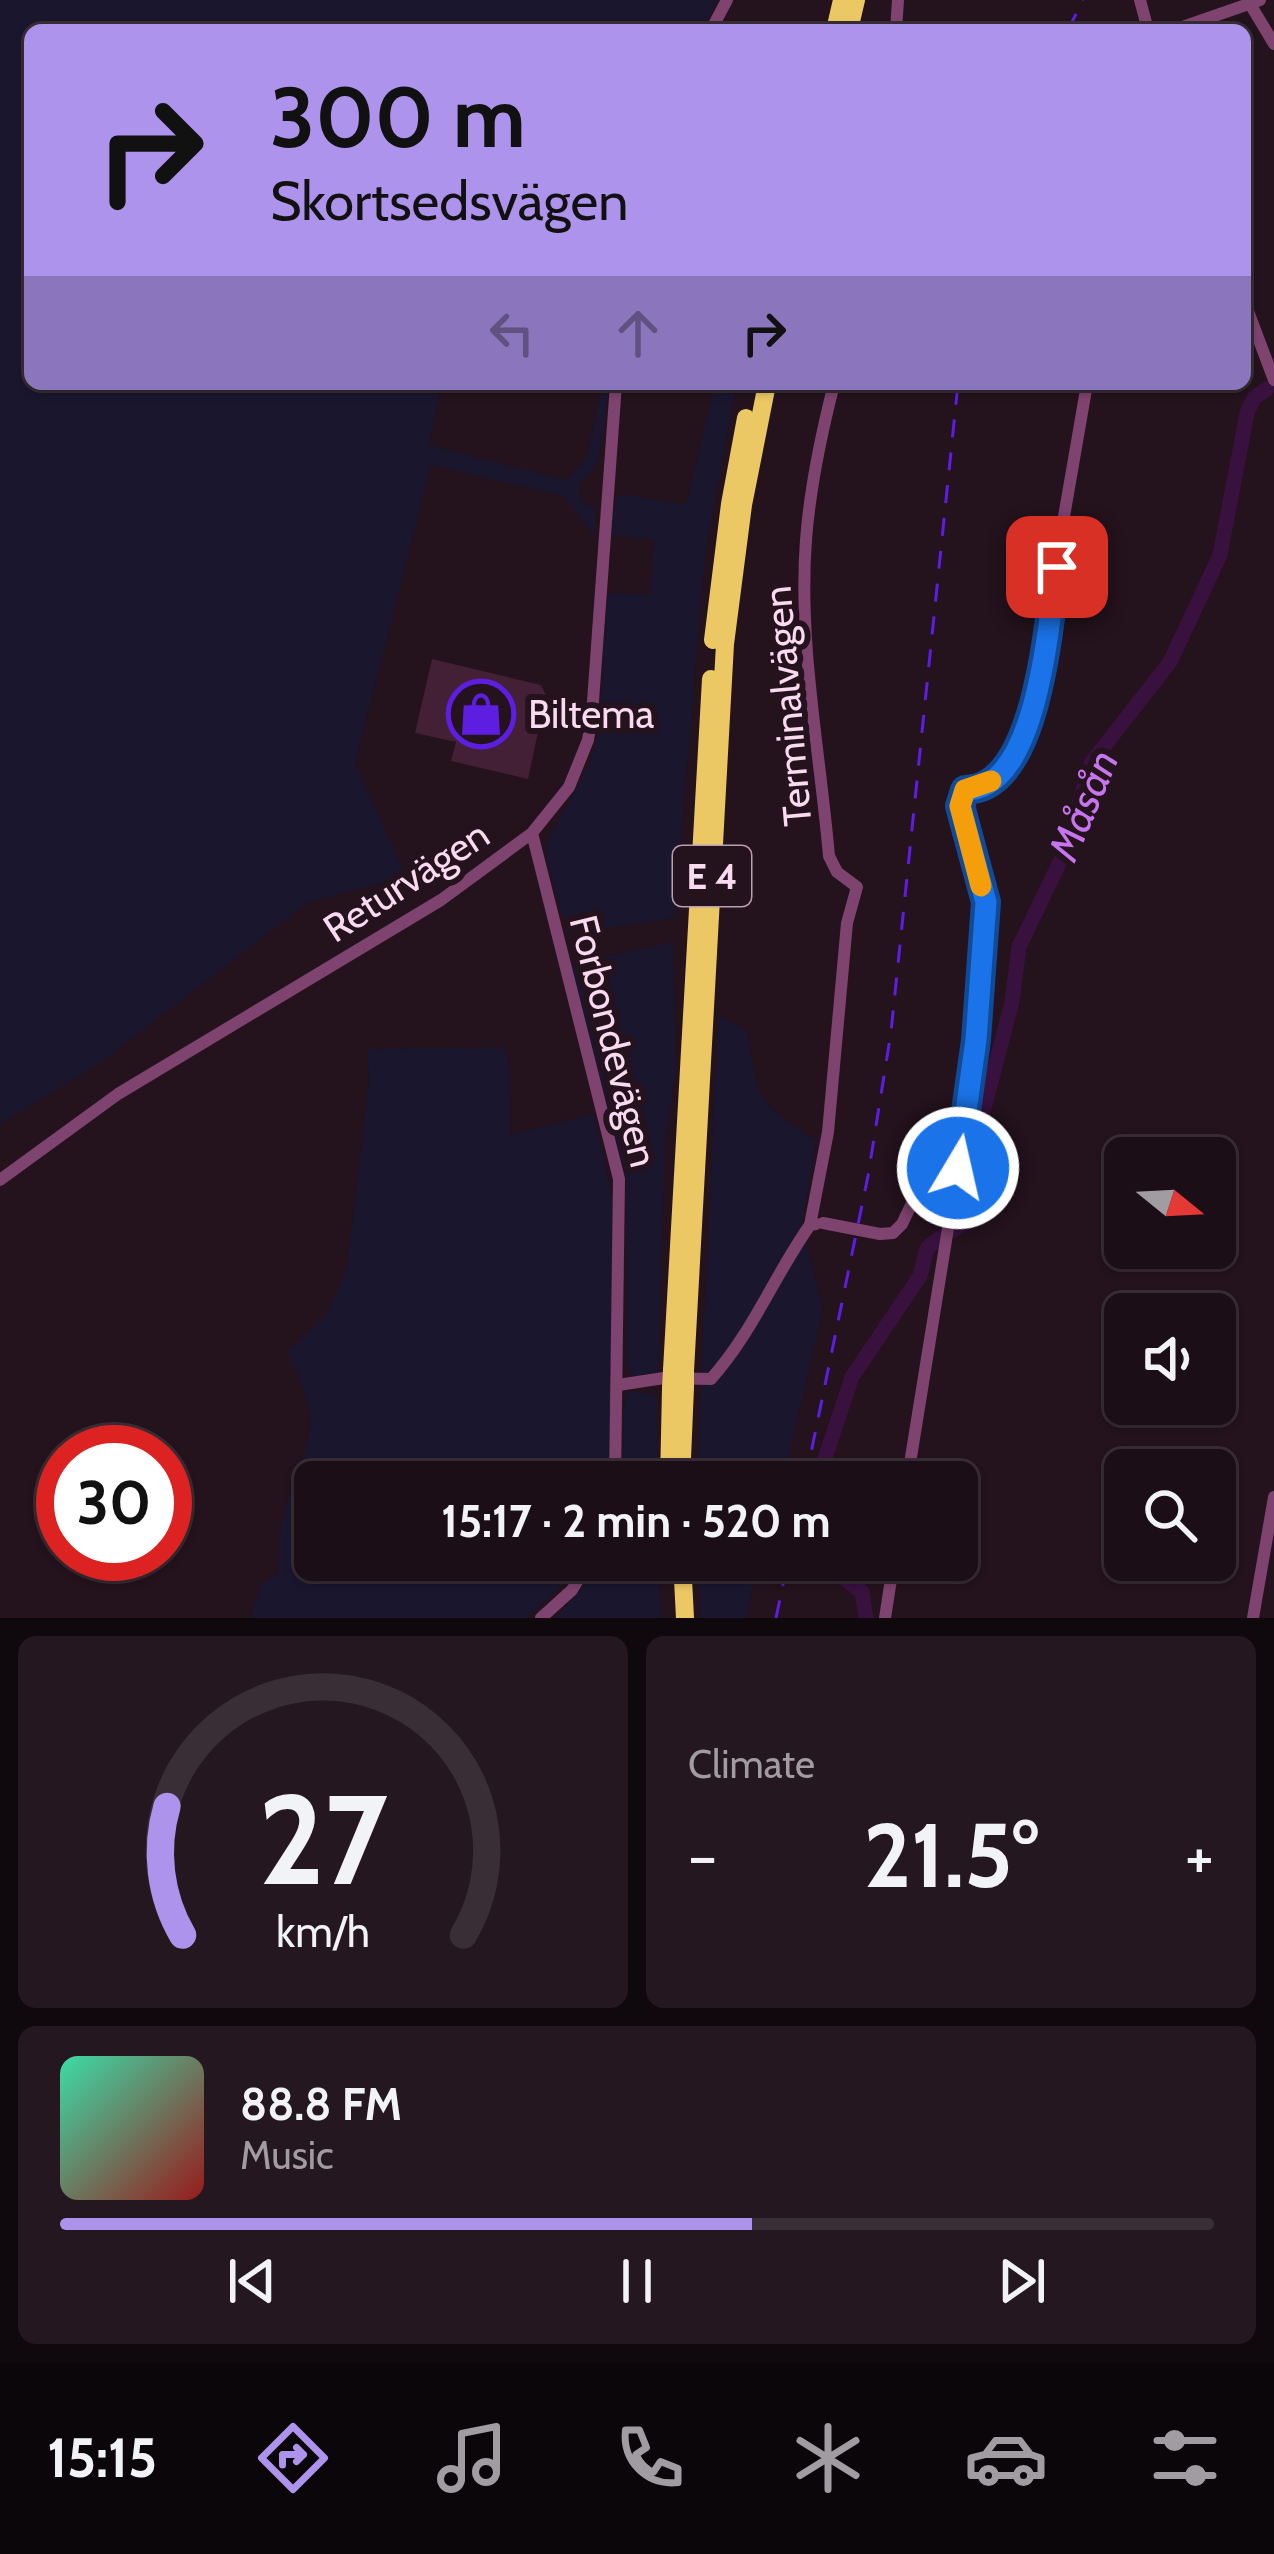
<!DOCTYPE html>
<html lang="en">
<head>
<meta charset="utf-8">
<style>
  body { margin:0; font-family:Cabin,sans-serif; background:#24171f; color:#f1f3f6; height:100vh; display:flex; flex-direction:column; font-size:45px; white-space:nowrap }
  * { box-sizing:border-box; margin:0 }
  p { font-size:39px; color:#a09ca1 }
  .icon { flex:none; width:66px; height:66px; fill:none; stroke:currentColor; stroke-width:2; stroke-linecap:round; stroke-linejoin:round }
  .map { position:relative; height:1618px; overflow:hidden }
  .panel { display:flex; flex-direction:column; gap:18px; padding:18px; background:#0f080c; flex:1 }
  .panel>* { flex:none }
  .guide { position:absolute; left:24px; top:24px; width:1227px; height:366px; border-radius:18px; box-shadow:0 3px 9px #0004,0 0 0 3px #392e35; background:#ae93ed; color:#111; overflow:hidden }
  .needle { width:78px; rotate:108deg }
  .tools { position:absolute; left:1104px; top:1137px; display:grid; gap:24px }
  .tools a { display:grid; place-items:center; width:132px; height:132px; border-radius:18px; background:#1b0e16; box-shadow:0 3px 9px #0004,0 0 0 3px #392e35; font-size:60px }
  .speed { position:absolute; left:36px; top:1425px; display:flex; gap:24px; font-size:60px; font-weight:700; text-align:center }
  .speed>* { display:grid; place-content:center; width:156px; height:156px; border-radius:50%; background:#1b0e16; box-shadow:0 3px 9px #0004,0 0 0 3px #392e35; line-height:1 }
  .speed .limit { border:18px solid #d22; background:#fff; color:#111 }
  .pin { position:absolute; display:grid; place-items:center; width:102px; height:102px; color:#fff; margin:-51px; border-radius:24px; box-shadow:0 6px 18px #0006 }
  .me { position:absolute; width:132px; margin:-66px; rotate:9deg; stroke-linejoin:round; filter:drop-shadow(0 0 9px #0008) }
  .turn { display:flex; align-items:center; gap:42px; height:252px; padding:0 48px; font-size:54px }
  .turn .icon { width:156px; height:156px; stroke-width:2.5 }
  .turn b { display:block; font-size:84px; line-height:102px }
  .lanes { display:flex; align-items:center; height:114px; padding:0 48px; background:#0003; justify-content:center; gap:60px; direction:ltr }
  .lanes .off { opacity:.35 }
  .big { font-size:90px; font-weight:700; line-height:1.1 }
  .panel .tile { flex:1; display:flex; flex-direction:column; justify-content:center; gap:18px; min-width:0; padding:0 42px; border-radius:18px; background:#24171f }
  .panel .dial { align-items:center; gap:0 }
  .dial svg { height:312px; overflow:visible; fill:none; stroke:#392e35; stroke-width:7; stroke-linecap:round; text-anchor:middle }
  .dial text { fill:#f1f3f6; stroke:none }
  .song { display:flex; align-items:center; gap:36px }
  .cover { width:144px; height:144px; border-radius:18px; background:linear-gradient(135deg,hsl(160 70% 55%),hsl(0 70% 35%)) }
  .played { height:12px; border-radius:6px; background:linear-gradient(90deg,#ae93ed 60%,#392e35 60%) }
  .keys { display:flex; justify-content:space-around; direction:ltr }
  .heat { display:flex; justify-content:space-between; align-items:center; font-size:66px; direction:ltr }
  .panel .tiles { flex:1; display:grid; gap:18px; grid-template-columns:1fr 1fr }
  .tile:last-child { grid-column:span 2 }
  .trip { position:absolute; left:294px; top:1461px; width:684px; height:120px; border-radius:18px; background:#1b0e16; box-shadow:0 3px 9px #0004,0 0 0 3px #392e35; font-weight:700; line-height:120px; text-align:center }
  .tab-bar { display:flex; height:192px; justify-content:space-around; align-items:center; background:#0b0609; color:#a09ca1 }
  .tab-bar .icon { width:84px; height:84px }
  .tab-bar .active { color:#ae93ed }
  .tab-bar b { font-size:54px; color:#f1f3f6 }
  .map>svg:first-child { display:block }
  .green { fill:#1a162e }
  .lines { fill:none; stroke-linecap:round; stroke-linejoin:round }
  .river { stroke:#38113f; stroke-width:15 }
  .building { fill:#432035 }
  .minor { stroke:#7e436f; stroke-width:12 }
  .highway { stroke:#ebc864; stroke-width:18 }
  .rail { stroke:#5d1ee2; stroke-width:3; stroke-dasharray:18 15; stroke-linecap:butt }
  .minor-bridge { stroke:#7e436f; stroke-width:12 }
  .highway-bridge { stroke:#ebc864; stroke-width:18 }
  .route-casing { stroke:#114b97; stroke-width:30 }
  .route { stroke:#1a73e8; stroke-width:21 }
  .slow { stroke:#f59e0b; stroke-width:21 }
  .labels { text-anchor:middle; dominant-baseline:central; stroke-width:12; stroke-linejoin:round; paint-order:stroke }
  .shield { fill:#24121d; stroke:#ba9eb1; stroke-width:3 }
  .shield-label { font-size:36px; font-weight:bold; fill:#fadaf0 }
  .street-label { font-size:39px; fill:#fadaf0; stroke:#24121d }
  .poi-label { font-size:39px; fill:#fadaf0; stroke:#24121d; text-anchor:start }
  .water-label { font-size:42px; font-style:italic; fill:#c775ee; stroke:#24121d }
</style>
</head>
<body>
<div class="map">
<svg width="1274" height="1618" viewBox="0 0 1274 1618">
  <rect width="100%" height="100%" fill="#24121d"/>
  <path class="green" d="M 0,0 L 718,0 L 703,30 L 30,30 L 30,384 L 441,384 L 429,445 L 567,480 L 586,459 L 603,384 L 610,384 L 598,462 L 578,487 L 582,503 L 596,508 L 594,535 L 563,496 L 431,465 L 355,763 L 406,876 L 307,903 L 100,1063 L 0,1124 Z
    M 715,384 L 737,384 L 706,546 L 674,918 L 568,934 L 546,858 L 547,841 L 591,761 L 598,731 L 608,593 L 650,595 L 654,540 L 612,535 L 614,503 L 621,494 L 686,505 Z
    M 673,942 L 676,1071 L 665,1142 L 658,1377 L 634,1378 L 626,1366 L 626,1177 L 571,964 Z
    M 718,1016 L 745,1029 C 752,1049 752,1068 758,1088 C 765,1110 798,1129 816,1141 L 802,1226 L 823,1309 L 783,1482 L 697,1482 Z
    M 504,1047 L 511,1076 L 510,1135 L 594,1114 L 614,1205 L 609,1482 L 315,1482 L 315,1560 L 582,1560 L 576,1573 L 526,1618 L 251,1618 L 261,1585 L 277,1574 C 281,1558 278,1542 281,1526 C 300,1445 332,1436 287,1352 L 326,1315 L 347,1269 L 369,1082 L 368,1049 Z
    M 631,1391 L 657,1395 L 658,1482 L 622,1482 L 625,1396 Z
    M 598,1560 L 658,1560 L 661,1618 L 555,1618 L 589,1580 Z
    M 697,1560 L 758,1560 L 747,1618 L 701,1618 Z"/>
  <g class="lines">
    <path class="river" d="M 953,1230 L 986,1211 L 977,1135 L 1012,1002 L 1019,947 L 1065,851 L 1091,763 L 1170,662 L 1220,555 L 1247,413 L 1254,398 L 1267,389
      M 817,1482 L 852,1377 L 920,1276 L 927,1248 L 941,1237
      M 821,1560 L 862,1592 L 866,1618"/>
  </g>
  <path class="building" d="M 432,659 L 541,685 L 546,695 L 528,779 L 451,761 L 456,742 L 415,733 Z"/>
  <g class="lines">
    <path class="minor" d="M 1140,0 L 1148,30
      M 1250,4 L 1274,44
      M 711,30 L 727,0
      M 896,30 L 898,0
      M 1174,30 L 1260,0
      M 1245,303 L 1274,380
      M 532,833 L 619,1179 L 615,1482
      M 0,1180 L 118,1094 L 441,900 L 532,833 L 569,787 L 588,740 L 592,715 L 616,384
      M 810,1225 L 828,1132 L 847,923 L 857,887 L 837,872 L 829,856 C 820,752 798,643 806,540 C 810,487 821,435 834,384
      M 880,1234 L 893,1233 L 902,1224 L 947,1130 L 965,1123
      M 618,1385 L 664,1378 L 711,1379 C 753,1332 774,1276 810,1225 L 816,1224
      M 907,1482 L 965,1123 L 985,939 L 985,902 L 960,806 L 965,790 C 997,789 1016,756 1027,730 L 1087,384
      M 541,1618 L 572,1590 L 590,1560
      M 885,1618 L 894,1560
      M 1253,1618 L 1274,1497"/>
    <path class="highway" d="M 835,30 L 842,0
      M 849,30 L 856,0
      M 713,640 L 730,504 L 746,418
      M 672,1370 L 711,679
      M 685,1371 L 725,644 L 743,505 L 767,384
      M 669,1482 L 671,1388
      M 681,1482 L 685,1387
      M 682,1560 L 685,1618"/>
    <path class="rail" d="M 1068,30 L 1083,0
      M 805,1482 L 868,1176 L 891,1032 L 958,384
      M 776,1618 L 788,1560"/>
    <path class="minor-bridge" d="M 823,1223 L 880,1234"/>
    <path class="highway-bridge" d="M 685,1387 L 685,1371
      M 671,1388 L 672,1370"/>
  </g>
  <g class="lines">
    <defs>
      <path id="route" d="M 958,1168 L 976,1040 L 986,902 L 960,806 L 965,790 C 1039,790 1048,620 1057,567"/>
    </defs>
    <use href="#route" class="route-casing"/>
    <use href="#route" class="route"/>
    <path class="slow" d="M 981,886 L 960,806 L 965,790 L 991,781"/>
  </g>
  <defs>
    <symbol id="shop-ring" viewBox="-11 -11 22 22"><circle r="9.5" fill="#24121d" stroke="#5d1ee2" stroke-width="1.5"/><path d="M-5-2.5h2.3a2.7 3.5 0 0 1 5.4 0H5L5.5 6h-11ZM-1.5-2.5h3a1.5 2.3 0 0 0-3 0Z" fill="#5d1ee2"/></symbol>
  </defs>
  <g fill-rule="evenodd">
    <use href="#shop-ring" x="443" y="676" width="76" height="76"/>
  </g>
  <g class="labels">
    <rect class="shield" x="673" y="846" width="78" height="60" rx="9"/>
    <g class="shield-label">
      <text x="712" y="876">E 4</text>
    </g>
    <g class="street-label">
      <text transform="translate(787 706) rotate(-95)">Terminalvägen</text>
      <text transform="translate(406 881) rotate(-33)">Returvägen</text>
      <text transform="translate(614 1041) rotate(76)">Forbondevägen</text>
    </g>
    <g class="poi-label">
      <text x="528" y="714">Biltema</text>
    </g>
    <g class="water-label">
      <text transform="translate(1083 805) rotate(-67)">Måsån</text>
    </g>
  </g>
</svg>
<div class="tools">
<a><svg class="needle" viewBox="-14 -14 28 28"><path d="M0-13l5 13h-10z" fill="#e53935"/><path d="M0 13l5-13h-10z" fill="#a09ca1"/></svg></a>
<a><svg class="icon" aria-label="sound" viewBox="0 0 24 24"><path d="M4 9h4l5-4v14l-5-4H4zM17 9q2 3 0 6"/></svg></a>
<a><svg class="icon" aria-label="search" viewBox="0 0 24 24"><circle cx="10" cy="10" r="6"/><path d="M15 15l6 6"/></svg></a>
</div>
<div class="speed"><div class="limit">30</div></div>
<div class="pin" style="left:1057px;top:567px;background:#d93025"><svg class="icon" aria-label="arrive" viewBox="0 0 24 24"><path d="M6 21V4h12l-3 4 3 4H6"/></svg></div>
<svg class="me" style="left:958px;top:1168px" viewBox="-20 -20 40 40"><circle r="17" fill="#1a73e8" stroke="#fff" stroke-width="3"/><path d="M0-11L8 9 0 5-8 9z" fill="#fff"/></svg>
<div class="trip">15:17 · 2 min · 520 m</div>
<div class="guide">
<div class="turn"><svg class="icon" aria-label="right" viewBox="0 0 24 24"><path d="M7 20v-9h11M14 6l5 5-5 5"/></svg><div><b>300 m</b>Skortsedsvägen</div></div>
<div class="lanes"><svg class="icon off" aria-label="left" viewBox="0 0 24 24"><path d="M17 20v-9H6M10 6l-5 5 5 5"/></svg><svg class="icon off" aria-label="ahead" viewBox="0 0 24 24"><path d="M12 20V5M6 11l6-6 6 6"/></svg><svg class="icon" aria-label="right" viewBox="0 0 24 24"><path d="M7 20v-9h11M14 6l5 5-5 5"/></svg></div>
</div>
</div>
<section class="panel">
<div class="tiles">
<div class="tile dial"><svg viewBox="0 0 100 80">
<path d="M14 69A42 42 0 1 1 86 69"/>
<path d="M14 69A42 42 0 0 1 10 36" stroke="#ae93ed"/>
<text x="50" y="56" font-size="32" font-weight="700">27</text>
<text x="50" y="72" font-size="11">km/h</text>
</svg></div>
<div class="tile"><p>Climate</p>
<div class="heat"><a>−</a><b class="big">21.5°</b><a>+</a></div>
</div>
<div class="tile">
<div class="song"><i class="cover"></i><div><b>88.8 FM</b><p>Music</p></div></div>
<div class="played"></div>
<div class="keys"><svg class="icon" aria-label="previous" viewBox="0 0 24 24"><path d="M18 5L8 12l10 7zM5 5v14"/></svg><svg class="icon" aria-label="pause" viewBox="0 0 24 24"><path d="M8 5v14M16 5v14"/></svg><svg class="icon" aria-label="next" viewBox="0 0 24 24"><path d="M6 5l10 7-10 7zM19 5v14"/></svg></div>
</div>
</div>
</section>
<nav class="tab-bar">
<b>15:15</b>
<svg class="icon active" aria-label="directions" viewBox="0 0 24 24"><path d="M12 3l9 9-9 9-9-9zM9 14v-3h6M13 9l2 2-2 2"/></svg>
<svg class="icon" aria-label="music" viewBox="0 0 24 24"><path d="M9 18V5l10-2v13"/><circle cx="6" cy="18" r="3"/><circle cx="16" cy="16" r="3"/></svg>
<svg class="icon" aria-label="phone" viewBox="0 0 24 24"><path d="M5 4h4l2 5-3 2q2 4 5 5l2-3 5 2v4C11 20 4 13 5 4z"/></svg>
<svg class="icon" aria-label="climate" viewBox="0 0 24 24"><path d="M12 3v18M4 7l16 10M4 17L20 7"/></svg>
<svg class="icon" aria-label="car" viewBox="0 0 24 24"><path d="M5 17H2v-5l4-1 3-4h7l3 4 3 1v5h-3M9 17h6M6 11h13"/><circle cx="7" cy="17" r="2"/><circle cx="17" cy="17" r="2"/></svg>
<svg class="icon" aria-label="filters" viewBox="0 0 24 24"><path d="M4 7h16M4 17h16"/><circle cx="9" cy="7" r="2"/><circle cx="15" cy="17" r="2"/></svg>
</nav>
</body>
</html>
